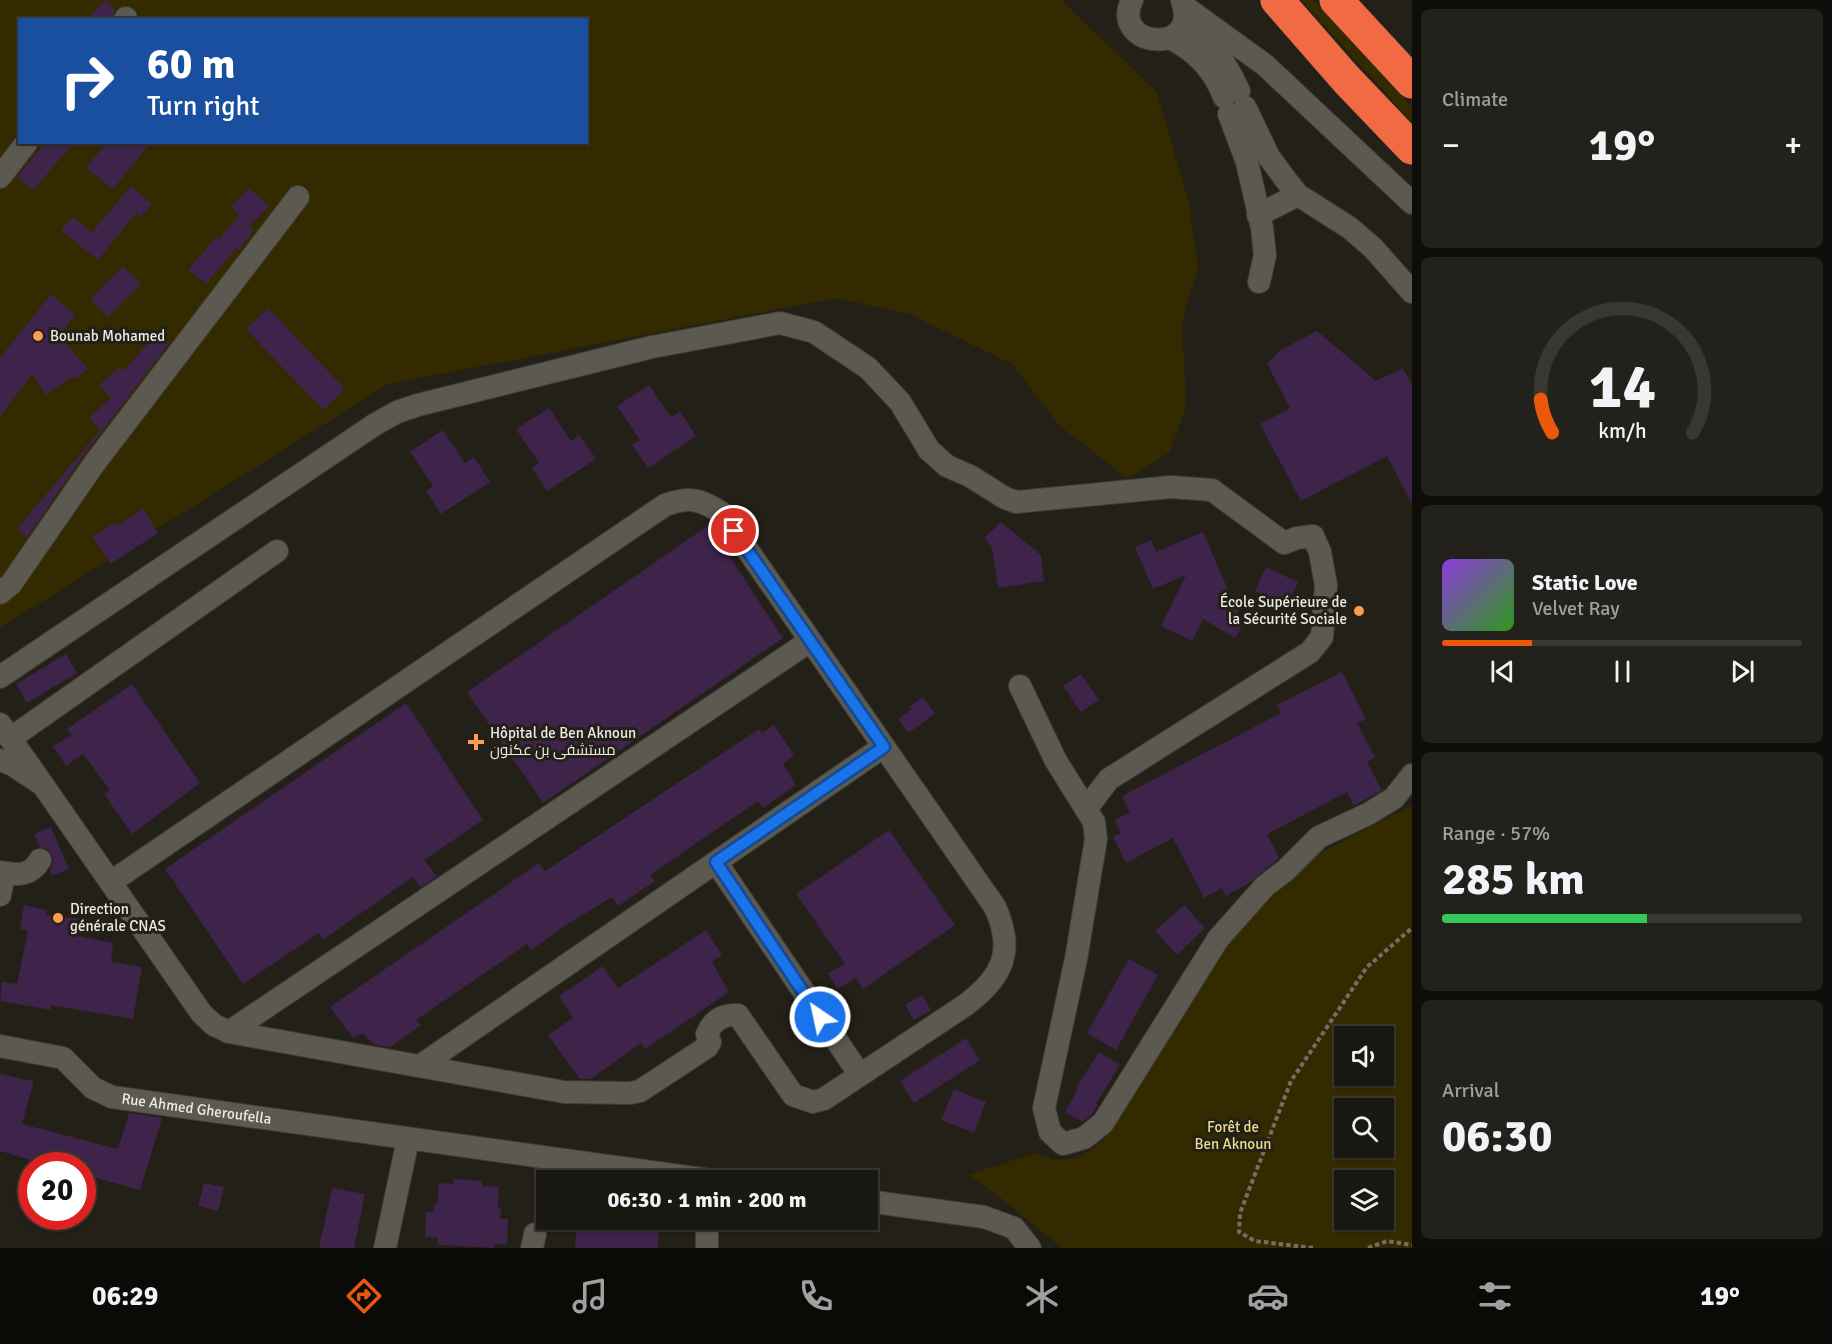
<!DOCTYPE html>
<html lang="en">
<head>
<meta charset="utf-8">
<style>
  body { margin:0; font-family:Signika,Cairo,sans-serif; background:#23211b; color:#f1f3f6; height:100vh; display:flex; flex-direction:column; font-size:22px; white-space:nowrap }
  * { box-sizing:border-box; margin:0 }
  p { font-size:20px; color:#9fa09f }
  .icon { flex:none; width:33px; height:33px; fill:none; stroke:currentColor; stroke-width:2; stroke-linecap:round; stroke-linejoin:round }
  .map { position:relative; flex:1; overflow:hidden }
  .side { display:flex; flex-direction:column; gap:9px; padding:9px; background:#0e0d0a; width:420px }
  .side>* { flex:none }
  .top-card { position:absolute; left:18px; top:18px; width:570px; height:126px; border-radius:0px; box-shadow:0 2px 4px #0004,0 0 0 2px #383732; background:#1a4fa0; color:#fff; overflow:hidden }
  .controls { position:absolute; left:1334px; top:1026px; display:grid; gap:12px }
  .controls a { display:grid; place-items:center; width:60px; height:60px; border-radius:0px; background:#1a1812; box-shadow:0 2px 4px #0004,0 0 0 2px #383732; font-size:30px }
  .speed { position:absolute; left:18px; top:1152px; display:flex; gap:12px; font-size:30px; font-weight:700; text-align:center }
  .speed>* { display:grid; place-content:center; width:78px; height:78px; border-radius:50%; background:#1a1812; box-shadow:0 2px 4px #0004,0 0 0 2px #383732; line-height:1 }
  .speed .limit { border:9px solid #d22; background:#fff; color:#111 }
  .pin { position:absolute; display:grid; place-items:center; width:51px; height:51px; color:#fff; margin:-26px; border:3px solid #fff; border-radius:50%; box-shadow:0 2px 6px #0007 }
  .me { position:absolute; width:66px; margin:-33px; rotate:326deg; stroke-linejoin:round; filter:drop-shadow(0 0 4px #0008) }
  .turn { display:flex; align-items:center; gap:21px; height:126px; padding:0 30px; font-size:27px }
  .turn .icon { width:78px; height:78px; stroke-width:2.5 }
  .turn b { display:block; font-size:42px; line-height:51px }
  .big { font-size:45px; font-weight:800; line-height:1.1 }
  .side .tile { flex:1; display:flex; flex-direction:column; justify-content:center; gap:9px; min-width:0; padding:0 21px; border-radius:9px; background:#23211b }
  .side .dial { align-items:center; gap:0 }
  .dial svg { height:156px; overflow:visible; fill:none; stroke:#383732; stroke-width:7; stroke-linecap:round; text-anchor:middle }
  .dial text { fill:#f1f3f6; stroke:none }
  .song { display:flex; align-items:center; gap:18px }
  .cover { width:72px; height:72px; border-radius:9px; background:linear-gradient(135deg,hsl(270 70% 55%),hsl(110 70% 35%)) }
  .played { height:6px; border-radius:3px; background:linear-gradient(90deg,#ea580c 25%,#383732 25%) }
  .keys { display:flex; justify-content:space-around; direction:ltr }
  .heat { display:flex; justify-content:space-between; align-items:center; font-size:33px; direction:ltr }
  .charge { height:9px; border-radius:4px; background:linear-gradient(90deg,#34c759 57%,#383732 0) }
  .trip { position:absolute; left:536px; top:1170px; width:342px; height:60px; border-radius:0px; background:#1a1812; box-shadow:0 2px 4px #0004,0 0 0 2px #383732; font-weight:800; line-height:60px; text-align:center }
  .menu { display:flex; height:96px; justify-content:space-around; align-items:center; background:#0a0a07; color:#9fa09f }
  .menu .icon { width:42px; height:42px }
  .menu .selected { color:#ea580c }
  .menu b { font-size:27px; color:#f1f3f6 }
  main { display:flex; flex:1; min-height:0 }
  .map>svg:first-child { display:block }
  .green { fill:#342a00; fill-rule:evenodd }
  .building { fill:#3e234a }
  .lines { fill:none; stroke-linecap:round; stroke-linejoin:round }
  .minor-casing { stroke:#3d3c36; stroke-width:24 }
  .highway-casing { stroke:#3d3c36; stroke-width:34 }
  .path { stroke:#716f68; stroke-width:4; stroke-dasharray:4.5 3; stroke-linecap:butt }
  .minor { stroke:#5c5950; stroke-width:22 }
  .highway { stroke:#f16a44; stroke-width:33 }
  .route-casing { stroke:#114b97; stroke-width:15 }
  .route { stroke:#1a73e8; stroke-width:10 }
  .poi-dot { fill:#fc9d53; stroke:#232018; stroke-width:2 }
  .labels { text-anchor:middle; dominant-baseline:central; stroke-width:6; stroke-linejoin:round; paint-order:stroke }
  .poi-label { font-size:15px; fill:#ecebe5; stroke:#232018; text-anchor:start }
  .street-label { font-size:15px; fill:#ecebe5; stroke:#232018 }
  .park-label { font-size:15px; fill:#efdb8a; stroke:#232018 }
</style>
</head>
<body>
<main>
<div class="map">
<svg width="1412" height="1248" viewBox="0 0 1412 1248">
  <rect width="100%" height="100%" fill="#232018"/>
  <path class="green" d="M 0,0 L 1061,0 L 1157,92 L 1189,203 L 1198,269 L 1182,322 L 1186,406 L 1170,452 L 1128,479 L 1060,426 L 1012,364 L 909,314 L 837,298 L 388,384 L 0,628 ZM 20,20 L 586,20 L 586,142 L 20,142 Z
    M 1301,0 L 1313,0 L 1412,107 L 1412,122 Z
    M 1412,805 L 1412,1248 L 1062,1248 L 1005,1201 L 968,1175 L 1035,1153 C 1065,1166 1081,1159 1105,1139 L 1191,990 L 1248,913 L 1313,857 ZM 1344,1036 L 1383,1036 L 1383,1076 L 1344,1076 ZM 1344,1108 L 1383,1108 L 1383,1148 L 1344,1148 ZM 1344,1180 L 1383,1180 L 1383,1220 L 1344,1220 Z"/>
  <path class="building" d="M 106,0 L 115,10 L 112,20 L 85,20 Z
    M 46,142 L 75,142 L 33,190 L 17,177 Z
    M 107,142 L 151,142 L 113,189 L 86,168 Z
    M 131,186 L 152,204 L 141,217 L 136,213 L 98,260 L 61,230 L 73,217 L 92,232 Z
    M 249,188 L 269,206 L 249,227 L 254,230 L 239,250 L 236,248 L 206,284 L 188,270 L 216,237 L 219,240 L 239,215 L 231,207 Z
    M 123,266 L 141,284 L 108,317 L 90,299 Z
    M 51,294 L 75,315 L 59,336 L 88,369 L 75,379 L 73,377 L 46,395 L 32,374 L 0,417 L 0,358 Z
    M 268,308 L 345,389 L 323,410 L 246,329 Z
    M 1317,331 L 1376,381 L 1403,368 L 1412,385 L 1412,504 L 1387,456 L 1301,501 L 1260,424 L 1290,408 L 1267,364 L 1279,351 Z
    M 158,332 L 170,342 L 83,456 L 27,537 L 17,529 L 100,430 L 89,418 L 111,398 L 99,385 L 119,367 L 123,371 Z
    M 649,385 L 671,417 L 680,411 L 696,436 L 648,468 L 632,445 L 640,440 L 617,406 Z
    M 549,408 L 571,441 L 579,435 L 596,459 L 547,491 L 532,468 L 539,463 L 516,429 Z
    M 443,430 L 465,463 L 474,457 L 490,482 L 441,514 L 426,491 L 433,486 L 410,452 Z
    M 143,508 L 158,533 L 111,564 L 92,537 L 115,522 L 117,526 Z
    M 1001,522 L 1041,555 L 1044,581 L 998,588 L 992,547 L 984,538 Z
    M 709,525 L 783,638 L 543,803 L 467,692 Z
    M 1203,532 L 1243,624 L 1235,638 L 1203,619 L 1192,641 L 1161,626 L 1186,575 L 1153,589 L 1135,547 L 1151,540 L 1156,552 Z
    M 1266,567 L 1298,582 L 1287,606 L 1255,591 Z
    M 66,654 L 77,673 L 27,703 L 16,684 Z
    M 1342,672 L 1366,719 L 1357,723 L 1375,757 L 1367,762 L 1382,790 L 1354,806 L 1347,792 L 1267,834 L 1279,858 L 1249,883 L 1226,896 L 1222,888 L 1204,898 L 1173,838 L 1126,863 L 1113,837 L 1121,833 L 1114,820 L 1130,812 L 1122,796 L 1281,713 L 1277,705 Z
    M 1081,674 L 1099,700 L 1081,712 L 1063,686 Z
    M 132,684 L 200,783 L 132,834 L 104,794 L 110,790 L 83,754 L 66,766 L 53,746 L 72,735 L 67,729 Z
    M 923,697 L 935,714 L 908,733 L 898,719 L 912,709 L 910,706 Z
    M 406,703 L 483,820 L 424,860 L 437,876 L 421,887 L 413,877 L 324,939 L 319,933 L 243,984 L 165,869 Z
    M 774,725 L 794,755 L 783,764 L 796,785 L 763,808 L 758,801 L 650,875 L 655,881 L 618,906 L 612,897 L 569,923 L 531,950 L 527,944 L 416,1020 L 421,1025 L 390,1047 L 373,1044 L 363,1033 L 353,1038 L 330,1007 L 539,863 L 545,871 L 759,729 L 762,733 Z
    M 51,827 L 69,869 L 52,876 L 50,870 L 53,862 L 52,855 L 47,849 L 40,847 L 34,834 Z
    M 889,830 L 955,925 L 863,989 L 856,978 L 837,989 L 828,973 L 845,964 L 796,894 Z
    M 24,905 L 47,910 L 46,915 L 80,919 L 78,936 L 113,943 L 111,962 L 142,967 L 133,1019 L 51,1005 L 50,1010 L 0,1001 L 2,982 L 17,984 L 28,931 L 20,929 Z
    M 1184,905 L 1205,928 L 1177,955 L 1155,931 Z
    M 706,930 L 722,955 L 712,962 L 729,992 L 645,1049 L 641,1043 L 591,1079 L 580,1079 L 548,1035 L 573,1018 L 559,996 L 603,966 L 618,988 Z
    M 1129,959 L 1158,975 L 1116,1050 L 1087,1033 Z
    M 922,995 L 931,1010 L 914,1020 L 905,1005 Z
    M 966,1038 L 980,1060 L 914,1103 L 900,1081 Z
    M 1099,1052 L 1120,1065 L 1096,1104 L 1098,1105 L 1092,1114 L 1083,1122 L 1065,1112 L 1078,1089 L 1076,1088 Z
    M 0,1074 L 34,1081 L 22,1124 L 118,1149 L 129,1113 L 162,1118 L 140,1190 L 82,1174 L 82,1166 L 52,1166 L 0,1151 Z
    M 954,1089 L 986,1102 L 974,1133 L 941,1120 Z
    M 454,1179 L 482,1181 L 482,1186 L 499,1187 L 498,1209 L 501,1209 L 500,1219 L 508,1219 L 507,1245 L 495,1244 L 495,1248 L 438,1245 L 438,1238 L 425,1237 L 426,1212 L 433,1212 L 434,1204 L 437,1204 L 439,1183 L 454,1184 Z
    M 204,1183 L 224,1187 L 218,1211 L 198,1206 Z
    M 332,1188 L 365,1194 L 354,1248 L 319,1248 Z
    M 584,1220 L 648,1220 L 651,1221 L 651,1231 L 659,1231 L 658,1248 L 575,1248 L 577,1224 L 583,1225 Z"/>
  <g class="lines">
    <defs>
      <g id="minor">
        <path d="M 1132,0 C 1109,48 1202,57 1182,0"/>
        <path d="M 1185,7 L 1265,65 L 1412,203"/>
        <path d="M 125,20 L 126,18"/>
        <path d="M 1196,28 C 1215,47 1228,67 1239,91"/>
        <path d="M 1170,38 C 1196,51 1214,69 1224,97"/>
        <path d="M 1245,107 L 1269,157 L 1286,180 L 1298,195 L 1350,228 L 1373,248 L 1412,292"/>
        <path d="M 1229,114 L 1247,162 L 1262,228 L 1265,255 L 1259,282"/>
        <path d="M 0,177 L 27,142"/>
        <path d="M 1258,215 L 1298,195"/>
        <path d="M 0,593 L 11,584 L 94,464 L 298,197"/>
        <path d="M 0,677 L 374,425 L 397,412 L 418,405 L 652,347 L 780,323 L 814,332 L 868,368 L 900,402 L 929,450 L 947,466 L 970,476 L 1005,498 L 1016,502 L 1171,487 L 1212,490 L 1284,543 L 1297,538 L 1313,536 L 1320,552 L 1326,585 L 1322,637 L 1310,652 L 1109,779 L 1086,809"/>
        <path d="M 1020,686 L 1056,761 L 1094,822 L 1096,839 L 1076,959 L 1044,1108 L 1050,1132 L 1063,1144 L 1084,1138 L 1103,1123 L 1218,939 L 1265,886 L 1286,870 L 1319,837 L 1368,814 L 1394,798 L 1412,775"/>
        <path d="M 0,724 L 43,785 L 13,765 L 0,760"/>
        <path d="M 11,738 L 277,551"/>
        <path d="M 43,785 L 202,1014 L 214,1025 L 229,1032 L 564,1092 L 630,1093 L 640,1091 L 707,1047 L 710,1042 L 707,1034 C 713,1020 723,1014 738,1015 L 793,1095 L 813,1102 L 824,1099 L 967,1004 C 1003,976 1015,951 995,907 L 722,513 C 700,499 690,496 665,505 L 111,882"/>
        <path d="M 716,862 L 860,1075"/>
        <path d="M 0,872 C 17,875 30,877 40,860"/>
        <path d="M 0,895 L 4,873"/>
        <path d="M 229,1032 L 810,641"/>
        <path id="s1" d="M 0,1046 L 63,1058 L 93,1088 L 112,1097 L 709,1180"/>
        <path d="M 420,1066 L 883,747"/>
        <path d="M 867,1201 L 984,1217 L 1014,1228 L 1030,1248"/>
        <path d="M 707,1220 L 707,1248"/>
        <path d="M 385,1248 L 408,1139"/>
        <path d="M 532,1248 L 535,1234"/>
      </g>
      <path id="highway" d="M 1277,0 L 1346,79 L 1412,148
        M 1336,0 L 1412,82"/>
    </defs>
    <use href="#minor" class="minor-casing"/>
    <use href="#highway" class="highway-casing"/>
    <path class="path" d="M 1313,1248 L 1255,1241 L 1239,1232 L 1240,1213 L 1291,1081 L 1367,967 L 1412,928
      M 1368,1248 L 1387,1241 L 1412,1245"/>
    <use href="#minor" class="minor"/>
    <use href="#highway" class="highway"/>
  </g>
  <g class="lines">
    <defs>
      <path id="route" d="M 734,531 L 884,747 L 716,862 L 820,1017"/>
    </defs>
    <use href="#route" class="route-casing"/>
    <use href="#route" class="route"/>
  </g>
  <g class="poi-dot">
    <circle cx="38" cy="336" r="6"/>
    <circle cx="1359" cy="611" r="6"/>
    <path d="M473 733h6v6h6v6h-6v6h-6v-6h-6v-6h6z"/>
    <circle cx="58" cy="918" r="6"/>
  </g>
  <g class="labels">
    <g class="poi-label">
      <text x="50" y="336">Bounab Mohamed</text>
      <text x="1347" y="602" text-anchor="end">École Supérieure de<tspan x="1347" dy="17">la Sécurité Sociale</tspan></text>
      <text x="490" y="733">Hôpital de Ben Aknoun<tspan x="490" dy="17">مستشفى بن عكنون</tspan></text>
      <text x="70" y="909">Direction<tspan x="70" dy="17">générale CNAS</tspan></text>
    </g>
    <g class="street-label">
      <text stroke="none"><textPath href="#s1" startOffset="213">Rue Ahmed Gheroufella</textPath></text>
    </g>
    <g class="park-label">
      <text x="1233" y="1127">Forêt de<tspan x="1233" dy="17">Ben Aknoun</tspan></text>
    </g>
  </g>
</svg>
<div class="controls">
<a><svg class="icon" aria-label="sound" viewBox="0 0 24 24"><path d="M4 9h4l5-4v14l-5-4H4zM17 9q2 3 0 6"/></svg></a>
<a><svg class="icon" aria-label="search" viewBox="0 0 24 24"><circle cx="10" cy="10" r="6"/><path d="M15 15l6 6"/></svg></a>
<a><svg class="icon" aria-label="layers" viewBox="0 0 24 24"><path d="M12 4l9 5-9 5-9-5zM3 14l9 5 9-5"/></svg></a>
</div>
<div class="speed"><div class="limit">20</div></div>
<div class="pin" style="left:734px;top:531px;background:#d93025"><svg class="icon" aria-label="arrive" viewBox="0 0 24 24"><path d="M6 21V4h12l-3 4 3 4H6"/></svg></div>
<svg class="me" style="left:820px;top:1017px" viewBox="-20 -20 40 40"><circle r="17" fill="#1a73e8" stroke="#fff" stroke-width="3"/><path d="M0-11L8 9 0 5-8 9z" fill="#fff"/></svg>
<div class="trip">06:30 · 1 min · 200 m</div>
<div class="top-card">
<div class="turn"><svg class="icon" aria-label="right" viewBox="0 0 24 24"><path d="M7 20v-9h11M14 6l5 5-5 5"/></svg><div><b>60 m</b>Turn right</div></div>
</div>
</div>
<section class="side">
<div class="tile"><p>Climate</p>
<div class="heat"><a>−</a><b class="big">19°</b><a>+</a></div>
</div>
<div class="tile dial"><svg viewBox="0 0 100 80">
<path d="M14 69A42 42 0 1 1 86 69"/>
<path d="M14 69A42 42 0 0 1 8 52" stroke="#ea580c"/>
<text x="50" y="56" font-size="32" font-weight="700">14</text>
<text x="50" y="72" font-size="11">km/h</text>
</svg></div>
<div class="tile">
<div class="song"><i class="cover"></i><div><b>Static Love</b><p>Velvet Ray</p></div></div>
<div class="played"></div>
<div class="keys"><svg class="icon" aria-label="previous" viewBox="0 0 24 24"><path d="M18 5L8 12l10 7zM5 5v14"/></svg><svg class="icon" aria-label="pause" viewBox="0 0 24 24"><path d="M8 5v14M16 5v14"/></svg><svg class="icon" aria-label="next" viewBox="0 0 24 24"><path d="M6 5l10 7-10 7zM19 5v14"/></svg></div>
</div>
<div class="tile"><p>Range · 57%</p><b class="big">285 km</b><div class="charge"></div></div>
<div class="tile"><p>Arrival</p><b class="big">06:30</b></div>
</section>
</main>
<nav class="menu">
<b>06:29</b>
<svg class="icon selected" aria-label="directions" viewBox="0 0 24 24"><path d="M12 3l9 9-9 9-9-9zM9 14v-3h6M13 9l2 2-2 2"/></svg>
<svg class="icon" aria-label="music" viewBox="0 0 24 24"><path d="M9 18V5l10-2v13"/><circle cx="6" cy="18" r="3"/><circle cx="16" cy="16" r="3"/></svg>
<svg class="icon" aria-label="phone" viewBox="0 0 24 24"><path d="M5 4h4l2 5-3 2q2 4 5 5l2-3 5 2v4C11 20 4 13 5 4z"/></svg>
<svg class="icon" aria-label="climate" viewBox="0 0 24 24"><path d="M12 3v18M4 7l16 10M4 17L20 7"/></svg>
<svg class="icon" aria-label="car" viewBox="0 0 24 24"><path d="M5 17H2v-5l4-1 3-4h7l3 4 3 1v5h-3M9 17h6M6 11h13"/><circle cx="7" cy="17" r="2"/><circle cx="17" cy="17" r="2"/></svg>
<svg class="icon" aria-label="filters" viewBox="0 0 24 24"><path d="M4 7h16M4 17h16"/><circle cx="9" cy="7" r="2"/><circle cx="15" cy="17" r="2"/></svg>
<b>19°</b>
</nav>
</body>
</html>
